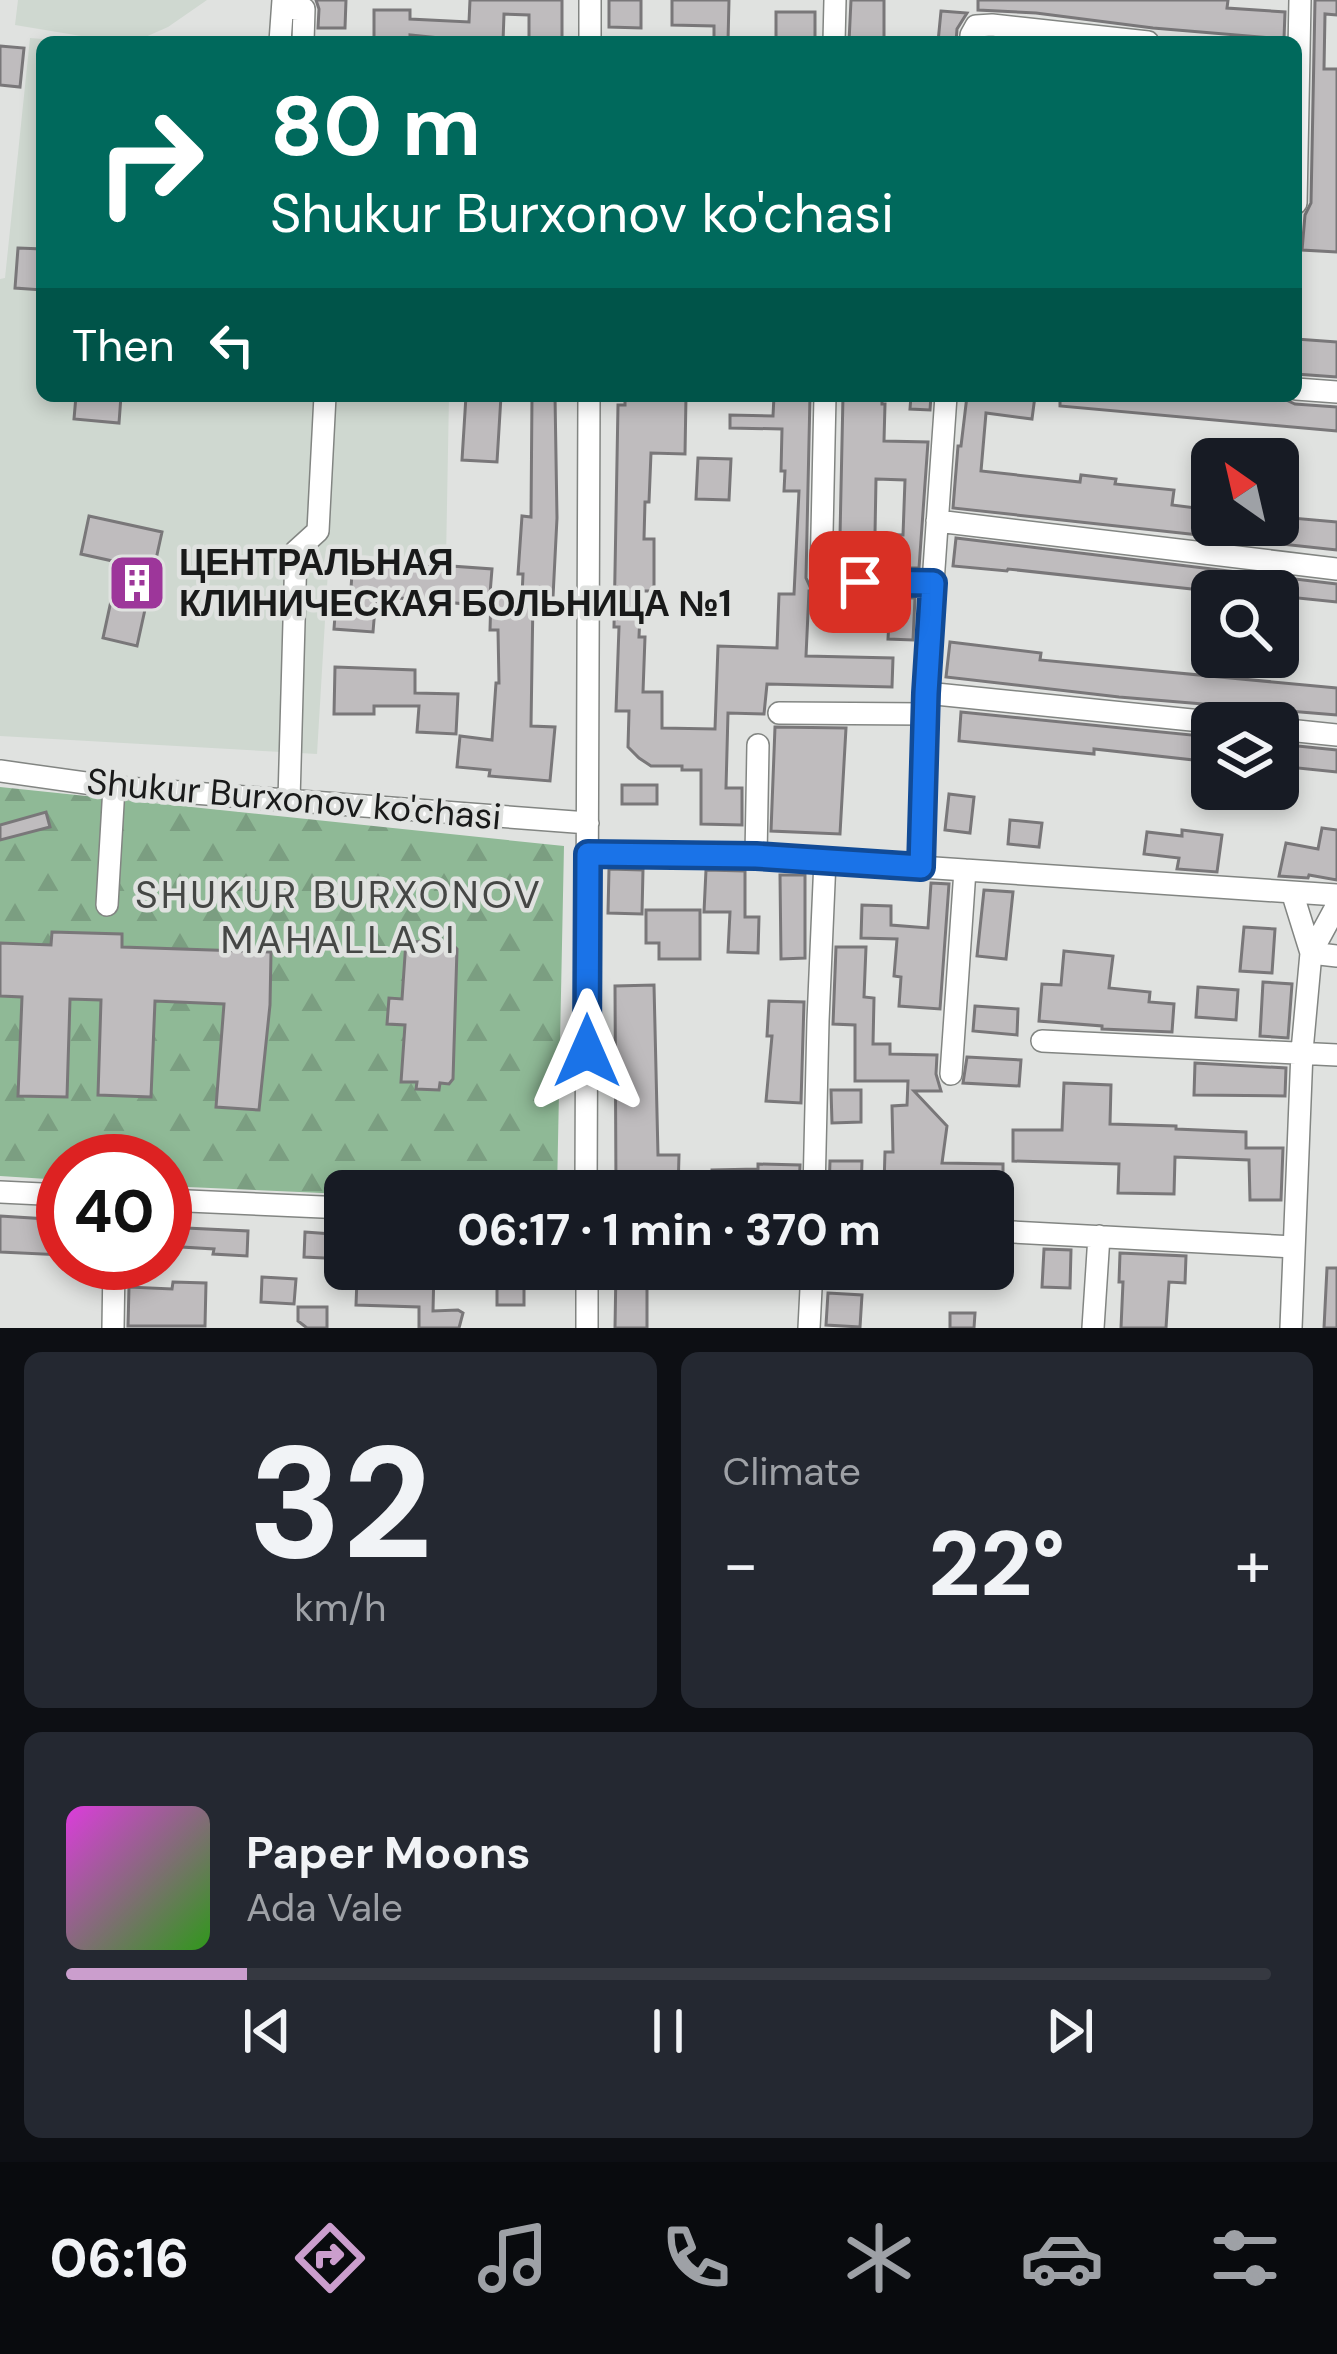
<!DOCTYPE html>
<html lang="en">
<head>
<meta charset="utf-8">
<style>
  body { margin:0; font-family:"DM Sans",sans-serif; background:#242831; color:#f1f3f6; height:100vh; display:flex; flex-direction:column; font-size:45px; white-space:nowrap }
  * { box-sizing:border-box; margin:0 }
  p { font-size:39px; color:#9ea1a6 }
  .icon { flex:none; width:66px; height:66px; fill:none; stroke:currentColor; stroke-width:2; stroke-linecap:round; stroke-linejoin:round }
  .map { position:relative; height:1328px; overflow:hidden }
  .sheet { display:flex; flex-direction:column; gap:24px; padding:24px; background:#0d0f14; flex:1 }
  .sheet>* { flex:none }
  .guide { position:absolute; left:36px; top:36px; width:1266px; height:366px; border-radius:18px; box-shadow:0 6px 18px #0003; background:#00695c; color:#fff; overflow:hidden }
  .needle { width:78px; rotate:326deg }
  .tools { position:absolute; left:1191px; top:438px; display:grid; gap:24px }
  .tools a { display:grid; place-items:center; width:108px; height:108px; border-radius:18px; background:#171b24; box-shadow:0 6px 18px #0003; font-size:60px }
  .speed { position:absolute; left:36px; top:1134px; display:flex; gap:24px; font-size:60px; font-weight:700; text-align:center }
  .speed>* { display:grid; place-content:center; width:156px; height:156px; border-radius:50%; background:#171b24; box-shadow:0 6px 18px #0003; line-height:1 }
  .speed .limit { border:18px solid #d22; background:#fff; color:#111 }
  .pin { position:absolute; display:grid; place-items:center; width:102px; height:102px; color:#fff; margin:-51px; border-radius:24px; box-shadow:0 6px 18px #0006 }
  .me { position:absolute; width:132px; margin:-66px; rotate:0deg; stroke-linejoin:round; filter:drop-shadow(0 0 9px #0008) }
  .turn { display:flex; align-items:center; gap:42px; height:252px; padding:0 36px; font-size:54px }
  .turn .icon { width:156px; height:156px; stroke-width:2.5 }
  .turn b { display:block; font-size:84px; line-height:102px }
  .then { display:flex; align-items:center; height:114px; padding:0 36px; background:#0003; gap:24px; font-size:45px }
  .big { font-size:90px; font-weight:800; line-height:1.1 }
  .sheet .widget { flex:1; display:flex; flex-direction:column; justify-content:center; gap:18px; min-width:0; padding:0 42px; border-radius:18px; background:#242831 }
  .sheet .dial { align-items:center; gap:0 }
  .dial b { font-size:156px; line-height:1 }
  .song { display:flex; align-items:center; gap:36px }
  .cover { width:144px; height:144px; border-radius:18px; background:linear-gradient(135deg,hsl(300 70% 55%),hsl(110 70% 35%)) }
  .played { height:12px; border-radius:6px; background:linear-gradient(90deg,#cb9ecd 15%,#363941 15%) }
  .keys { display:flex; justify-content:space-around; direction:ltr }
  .heat { display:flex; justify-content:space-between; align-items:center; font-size:66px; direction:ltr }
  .sheet .tiles { flex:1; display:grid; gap:24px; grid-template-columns:1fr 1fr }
  .widget:last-child { grid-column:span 2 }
  .trip { position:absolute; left:324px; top:1170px; width:690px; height:120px; border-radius:18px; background:#171b24; box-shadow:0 6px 18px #0003; font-weight:800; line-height:120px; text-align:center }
  .menu { display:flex; height:192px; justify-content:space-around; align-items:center; background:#090b0e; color:#9ea1a6 }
  .menu .icon { width:84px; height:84px }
  .menu .selected { color:#cb9ecd }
  .menu b { font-size:54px; color:#f1f3f6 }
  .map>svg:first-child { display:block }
  .built { fill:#cfd8d0 }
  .forest { fill:url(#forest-firs) }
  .building { fill:#bfbcbe; stroke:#797779; stroke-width:3; fill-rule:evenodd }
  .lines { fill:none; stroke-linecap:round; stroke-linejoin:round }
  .minor-casing { stroke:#828582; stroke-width:24 }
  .minor { stroke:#fff; stroke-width:21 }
  .route-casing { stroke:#114b97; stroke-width:30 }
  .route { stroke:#1a73e8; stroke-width:21 }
  .labels { text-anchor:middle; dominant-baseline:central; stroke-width:9; stroke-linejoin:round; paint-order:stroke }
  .poi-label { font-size:36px; font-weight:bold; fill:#191a1a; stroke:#e0e2e0; text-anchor:start }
  .street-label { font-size:36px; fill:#191a1a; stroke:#e0e2e0 }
  .neighbourhood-label { font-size:39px; letter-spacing:3px; fill:#454745; stroke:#e0e2e0 }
</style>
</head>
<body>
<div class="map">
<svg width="1337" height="1328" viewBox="0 0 1337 1328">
  <defs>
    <pattern id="forest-firs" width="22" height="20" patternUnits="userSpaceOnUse" patternTransform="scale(3)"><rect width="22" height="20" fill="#8fb996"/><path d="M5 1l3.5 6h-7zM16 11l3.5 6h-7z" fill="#7b9e81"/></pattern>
  </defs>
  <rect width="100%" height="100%" fill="#e0e2e0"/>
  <path class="built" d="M 18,0 L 207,0 L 168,27 L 134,42 L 117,42 L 15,25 Z
    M 30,38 L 82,42 L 42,42 L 42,396 L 449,396 L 446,560 L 329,554 L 317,754 L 0,736 L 0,279 L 5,278 Z"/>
  <path class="forest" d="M 0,787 L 564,846 L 557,1191 L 345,1191 L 345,1194 L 165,1186 L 165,1161 L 63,1161 L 63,1180 L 0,1176 Z"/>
  <path class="building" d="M 316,0 L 346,0 L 345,28 L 318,28 L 319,9 Z
    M 470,0 L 562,0 L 562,42 L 529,42 L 529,15 L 504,14 L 503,42 L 441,42 L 441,38 L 410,35 L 410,41 L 374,41 L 374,10 L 410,10 L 410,19 L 469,22 Z
    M 609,0 L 641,0 L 641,28 L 609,27 Z
    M 672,0 L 729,0 L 728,42 L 714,42 L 714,26 L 672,25 Z
    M 851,0 L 884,0 L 884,42 L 849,42 Z
    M 978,0 L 1228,0 L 1227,8 L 1285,12 L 1284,39 L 1153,28 L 1036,13 L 978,10 Z
    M 1315,0 L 1337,0 L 1337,15 L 1325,14 L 1324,69 L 1337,69 L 1337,252 L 1302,250 L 1305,215 L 1311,203 Z
    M 941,11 L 967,13 L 957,29 L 956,42 L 938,42 Z
    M 776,12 L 815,12 L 815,42 L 776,42 Z
    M 0,46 L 24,48 L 20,87 L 0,85 Z
    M 18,248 L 42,249 L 42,290 L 15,288 Z
    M 1296,339 L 1337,342 L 1337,377 L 1296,374 Z
    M 76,396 L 121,396 L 119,423 L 74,419 Z
    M 466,396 L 501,396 L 497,462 L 462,460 Z
    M 532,396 L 555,396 L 557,518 L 553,597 L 522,596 L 523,574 L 518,574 L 522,516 L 531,517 Z
    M 625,396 L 686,396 L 685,454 L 651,453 L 649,502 L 645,502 L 644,539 L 654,539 L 654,591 L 641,591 L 639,637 L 645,637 L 643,692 L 662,692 L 662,728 L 715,729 L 718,646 L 777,648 L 779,594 L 794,594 L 799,491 L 784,491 L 785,471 L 781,471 L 782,429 L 730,428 L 730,415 L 773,416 L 774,396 L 810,396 L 806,578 L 812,591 L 809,591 L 806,656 L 893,658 L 892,687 L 767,684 L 764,714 L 728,713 L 726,788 L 742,788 L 742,825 L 701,824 L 701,770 L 682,770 L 682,766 L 651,766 L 639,758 L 628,747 L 629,711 L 616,711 L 619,627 L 614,627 L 618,405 L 625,405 Z
    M 843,396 L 882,396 L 882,404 L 885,404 L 884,441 L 928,442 L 919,568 L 907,568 L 907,547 L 877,546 L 876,559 L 864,559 L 863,567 L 836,566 L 837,536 L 840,536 ZM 876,479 L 905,480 L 903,535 L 875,534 Z
    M 911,396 L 931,396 L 930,410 L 910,409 Z
    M 967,396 L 1035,396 L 1032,419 L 986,413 L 981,471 L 1080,482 L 1081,475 L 1116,479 L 1115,484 L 1174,490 L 1172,505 L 1212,510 L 1212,525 L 1280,525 L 1281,517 L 1337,522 L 1337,550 L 953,508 L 958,446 L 961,446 Z
    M 1060,396 L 1235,396 L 1286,400 L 1295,404 L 1337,407 L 1337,431 L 1060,406 Z
    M 698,458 L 731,459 L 729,500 L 696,499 Z
    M 89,516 L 162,532 L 137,646 L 103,638 L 111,601 L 118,603 L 126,564 L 81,554 Z
    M 956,538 L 1337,584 L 1337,602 L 1278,596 L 1278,591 L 1210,591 L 1008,569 L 1007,571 L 953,566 Z
    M 353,559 L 492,569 L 489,606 L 376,596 L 373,632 L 334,629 L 336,602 L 350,603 Z
    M 491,597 L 533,598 L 531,726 L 555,727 L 550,781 L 489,776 L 490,770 L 457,767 L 460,736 L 492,740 L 496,683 L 499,683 L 498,630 L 490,630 Z
    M 867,597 L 915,598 L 913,640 L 888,639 L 890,603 L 867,602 Z
    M 950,642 L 1041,653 L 1040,660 L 1337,688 L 1337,715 L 1119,697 L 946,677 Z
    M 335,667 L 415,670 L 415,693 L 458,694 L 456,734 L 417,732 L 419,706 L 374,706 L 374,714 L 334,714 Z
    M 961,712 L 1212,737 L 1212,762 L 1094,749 L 1094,754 L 959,741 Z
    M 775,727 L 846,728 L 840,834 L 771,831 Z
    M 1278,744 L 1337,750 L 1337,772 L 1278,766 Z
    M 622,785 L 657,785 L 657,804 L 622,804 Z
    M 949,794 L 974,797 L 970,833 L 945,830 Z
    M 46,812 L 50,827 L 0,840 L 0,825 Z
    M 1010,820 L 1042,823 L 1039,847 L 1008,844 Z
    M 1322,828 L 1337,830 L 1337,880 L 1309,875 L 1308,878 L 1279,876 L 1286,843 L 1318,849 Z
    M 1182,830 L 1222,835 L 1217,872 L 1177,869 L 1179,858 L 1144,854 L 1147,832 L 1182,836 Z
    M 609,869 L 643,870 L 642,914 L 608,913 Z
    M 706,870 L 745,871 L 745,917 L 759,917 L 758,953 L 728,952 L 730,912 L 704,912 Z
    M 780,875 L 805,875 L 805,958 L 781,959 Z
    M 931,883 L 949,884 L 940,1009 L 899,1006 L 901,977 L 894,976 L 897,939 L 861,938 L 862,905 L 891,906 L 891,925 L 928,928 Z
    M 984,890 L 1013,892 L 1006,959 L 977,956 Z
    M 646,910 L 700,910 L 700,959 L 659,959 L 659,943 L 646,943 Z
    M 1244,927 L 1275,929 L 1272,973 L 1240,971 Z
    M 52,932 L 122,934 L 122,947 L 271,952 L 270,1005 L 259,1110 L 216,1107 L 224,1004 L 155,1001 L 151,1097 L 98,1095 L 101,1000 L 70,999 L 67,1097 L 18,1096 L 22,997 L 0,996 L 0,943 L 51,945 Z
    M 406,941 L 452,944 L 457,949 L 453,1079 L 449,1084 L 440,1083 L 439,1090 L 416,1089 L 417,1082 L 401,1082 L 405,1025 L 387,1024 L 389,998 L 402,999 Z
    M 836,947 L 866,947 L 864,997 L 874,998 L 873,1044 L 890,1044 L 890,1054 L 937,1055 L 936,1074 L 941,1091 L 914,1091 L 947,1126 L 942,1163 L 1003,1164 L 1003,1191 L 953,1191 L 953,1187 L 884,1185 L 885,1152 L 893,1152 L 892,1106 L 907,1105 L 908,1081 L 855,1081 L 855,1025 L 833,1024 Z
    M 1064,951 L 1113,956 L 1109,988 L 1150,992 L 1149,1002 L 1174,1004 L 1172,1032 L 1102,1029 L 1102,1026 L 1039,1021 L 1042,984 L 1061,985 Z
    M 1263,982 L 1292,984 L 1288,1038 L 1260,1036 Z
    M 654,985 L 658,1155 L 679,1155 L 678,1191 L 616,1191 L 615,986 Z
    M 1198,987 L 1238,990 L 1236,1020 L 1196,1017 Z
    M 769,1001 L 804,1002 L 801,1103 L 766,1101 L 772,1036 L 767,1036 Z
    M 975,1006 L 1018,1009 L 1017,1035 L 973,1031 Z
    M 967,1057 L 1021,1060 L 1019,1086 L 963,1083 Z
    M 1195,1063 L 1286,1068 L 1285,1096 L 1194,1095 Z
    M 1064,1083 L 1111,1085 L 1110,1124 L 1176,1126 L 1176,1129 L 1246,1132 L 1246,1148 L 1283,1148 L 1281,1200 L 1250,1200 L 1249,1160 L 1175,1157 L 1174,1194 L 1118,1193 L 1119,1164 L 1013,1161 L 1013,1130 L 1062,1130 Z
    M 831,1090 L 861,1090 L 861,1122 L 832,1123 Z
    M 830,1161 L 862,1161 L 861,1191 L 829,1191 Z
    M 758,1164 L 800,1165 L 799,1191 L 712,1191 L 712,1170 L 758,1169 Z
    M 0,1216 L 63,1220 L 63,1255 L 0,1252 Z
    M 165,1227 L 248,1231 L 247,1256 L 213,1254 L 214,1249 L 165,1246 Z
    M 305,1232 L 345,1235 L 345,1259 L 304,1257 Z
    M 1044,1249 L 1071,1250 L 1070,1288 L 1042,1287 Z
    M 1120,1253 L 1186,1256 L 1185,1283 L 1169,1282 L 1166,1328 L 1121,1328 L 1123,1282 L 1119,1282 Z
    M 1327,1268 L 1337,1268 L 1337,1328 L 1324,1328 Z
    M 423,1269 L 434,1269 L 433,1311 L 458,1310 L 463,1313 L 459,1328 L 419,1328 L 419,1307 L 356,1305 L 357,1279 L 370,1280 L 378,1272 L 385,1275 L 387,1281 L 398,1281 L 399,1284 L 421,1285 Z
    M 497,1269 L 524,1269 L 524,1305 L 497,1305 Z
    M 616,1269 L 638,1269 L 638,1283 L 647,1283 L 647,1328 L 615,1328 Z
    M 927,1269 L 954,1269 L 953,1286 L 926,1284 Z
    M 262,1277 L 296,1279 L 294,1304 L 261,1302 Z
    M 173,1282 L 206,1283 L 205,1326 L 128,1326 L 129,1287 L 172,1289 Z
    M 828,1293 L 862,1295 L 860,1327 L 826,1325 Z
    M 298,1307 L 327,1307 L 327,1328 L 307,1328 L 298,1321 Z
    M 950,1313 L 975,1313 L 974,1328 L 950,1328 Z"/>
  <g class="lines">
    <defs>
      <path id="minor" d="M 283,8 L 304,9 L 303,42
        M 280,42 L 283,0
        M 590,42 L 590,0
        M 834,42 L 835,0
        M 971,42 L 971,35 L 976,26 L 992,25 L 1148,42
        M 1296,203 L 1300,0
        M 1296,389 L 1337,392
        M 825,396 L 821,578 L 824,581 L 933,583 L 926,693 L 921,867
        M 937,521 L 1337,569
        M 933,583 L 946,396
        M 926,693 L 1221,723
        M 779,713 L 925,714
        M 1278,729 L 1337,735
        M 0,771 L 114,787 L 588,823
        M 289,800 L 296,551 L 318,531 L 325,396
        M 588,854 L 756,856 L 1337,895
        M 756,856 L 758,745
        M 107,905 L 114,787
        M 1311,953 L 1337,905
        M 1311,953 L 1337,956
        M 1042,1041 L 1337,1055
        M 951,1074 L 965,870
        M 586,1191 L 589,396
        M 814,1191 L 818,1021 L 825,860
        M 0,1192 L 63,1195
        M 165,1200 L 345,1208
        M 993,1231 L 1294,1247
        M 587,1269 L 587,1328
        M 113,1328 L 114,1263
        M 809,1328 L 812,1269
        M 1093,1328 L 1099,1236
        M 1291,1328 L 1302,1051 L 1311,953 L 1292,892"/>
    </defs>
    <use href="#minor" class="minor-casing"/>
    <use href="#minor" class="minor"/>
  </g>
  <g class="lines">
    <defs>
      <path id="route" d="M 587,1051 L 588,854 L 756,856 L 921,867 L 926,693 L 933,583 L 860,582"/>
    </defs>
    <use href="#route" class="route-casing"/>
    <use href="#route" class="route"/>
  </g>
  <defs>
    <symbol id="building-square" viewBox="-11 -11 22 22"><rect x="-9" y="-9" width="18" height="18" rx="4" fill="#9d369a" stroke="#e0e2e0"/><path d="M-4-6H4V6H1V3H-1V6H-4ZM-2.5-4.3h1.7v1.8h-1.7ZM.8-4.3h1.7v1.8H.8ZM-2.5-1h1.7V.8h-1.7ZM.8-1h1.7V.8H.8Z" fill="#fff"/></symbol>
  </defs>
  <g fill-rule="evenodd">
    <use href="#building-square" x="104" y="550" width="66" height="66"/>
  </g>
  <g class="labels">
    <g class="poi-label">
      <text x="179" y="562">ЦЕНТРАЛЬНАЯ<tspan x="179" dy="41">КЛИНИЧЕСКАЯ БОЛЬНИЦА №1</tspan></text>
    </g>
    <g class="street-label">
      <text transform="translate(294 799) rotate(5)">Shukur Burxonov ko'chasi</text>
    </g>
    <g class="neighbourhood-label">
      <text x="339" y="894">SHUKUR BURXONOV<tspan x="339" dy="45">MAHALLASI</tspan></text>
    </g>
  </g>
</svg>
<div class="tools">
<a><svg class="needle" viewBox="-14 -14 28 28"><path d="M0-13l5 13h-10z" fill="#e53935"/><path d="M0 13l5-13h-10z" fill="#9ea1a6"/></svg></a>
<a><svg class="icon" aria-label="search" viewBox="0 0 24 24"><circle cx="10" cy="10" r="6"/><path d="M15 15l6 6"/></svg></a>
<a><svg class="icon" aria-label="layers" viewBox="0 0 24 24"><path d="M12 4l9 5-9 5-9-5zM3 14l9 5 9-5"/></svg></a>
</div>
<div class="speed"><div class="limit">40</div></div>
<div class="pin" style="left:860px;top:582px;background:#d93025"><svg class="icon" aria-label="arrive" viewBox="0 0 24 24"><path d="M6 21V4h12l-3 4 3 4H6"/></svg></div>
<svg class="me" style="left:587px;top:1051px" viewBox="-20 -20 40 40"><path d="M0-17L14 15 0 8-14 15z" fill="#1a73e8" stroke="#fff" stroke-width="4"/></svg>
<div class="trip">06:17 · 1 min · 370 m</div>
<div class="guide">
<div class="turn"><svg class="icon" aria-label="right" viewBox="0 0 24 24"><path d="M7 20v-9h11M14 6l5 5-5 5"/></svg><div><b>80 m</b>Shukur Burxonov ko'chasi</div></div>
<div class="then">Then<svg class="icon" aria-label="left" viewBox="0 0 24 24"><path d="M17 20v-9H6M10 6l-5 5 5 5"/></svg></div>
</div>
</div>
<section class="sheet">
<div class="tiles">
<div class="widget dial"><b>32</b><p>km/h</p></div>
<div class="widget"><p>Climate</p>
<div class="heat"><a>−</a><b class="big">22°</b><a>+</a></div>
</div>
<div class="widget">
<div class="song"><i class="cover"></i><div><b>Paper Moons</b><p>Ada Vale</p></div></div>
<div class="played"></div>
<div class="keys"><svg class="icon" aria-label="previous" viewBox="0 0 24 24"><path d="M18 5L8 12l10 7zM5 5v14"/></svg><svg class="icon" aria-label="pause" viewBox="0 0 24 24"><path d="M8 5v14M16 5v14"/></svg><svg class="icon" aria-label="next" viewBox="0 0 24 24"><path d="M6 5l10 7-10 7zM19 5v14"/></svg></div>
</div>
</div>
</section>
<nav class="menu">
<b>06:16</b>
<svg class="icon selected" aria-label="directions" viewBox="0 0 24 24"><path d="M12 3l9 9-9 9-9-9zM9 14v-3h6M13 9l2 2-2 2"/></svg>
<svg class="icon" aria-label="music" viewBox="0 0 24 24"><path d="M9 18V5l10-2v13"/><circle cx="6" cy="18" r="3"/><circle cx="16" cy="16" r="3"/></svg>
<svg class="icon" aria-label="phone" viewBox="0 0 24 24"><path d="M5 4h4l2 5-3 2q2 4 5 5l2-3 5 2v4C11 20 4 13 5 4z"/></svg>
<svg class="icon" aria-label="climate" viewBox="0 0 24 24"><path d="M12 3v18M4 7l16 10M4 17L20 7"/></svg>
<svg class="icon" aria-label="car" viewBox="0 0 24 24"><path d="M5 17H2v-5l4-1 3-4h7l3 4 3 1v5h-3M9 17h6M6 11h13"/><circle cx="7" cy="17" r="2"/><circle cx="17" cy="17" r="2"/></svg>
<svg class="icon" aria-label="filters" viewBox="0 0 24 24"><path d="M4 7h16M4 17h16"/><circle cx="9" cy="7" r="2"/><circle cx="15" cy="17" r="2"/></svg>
</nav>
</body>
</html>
